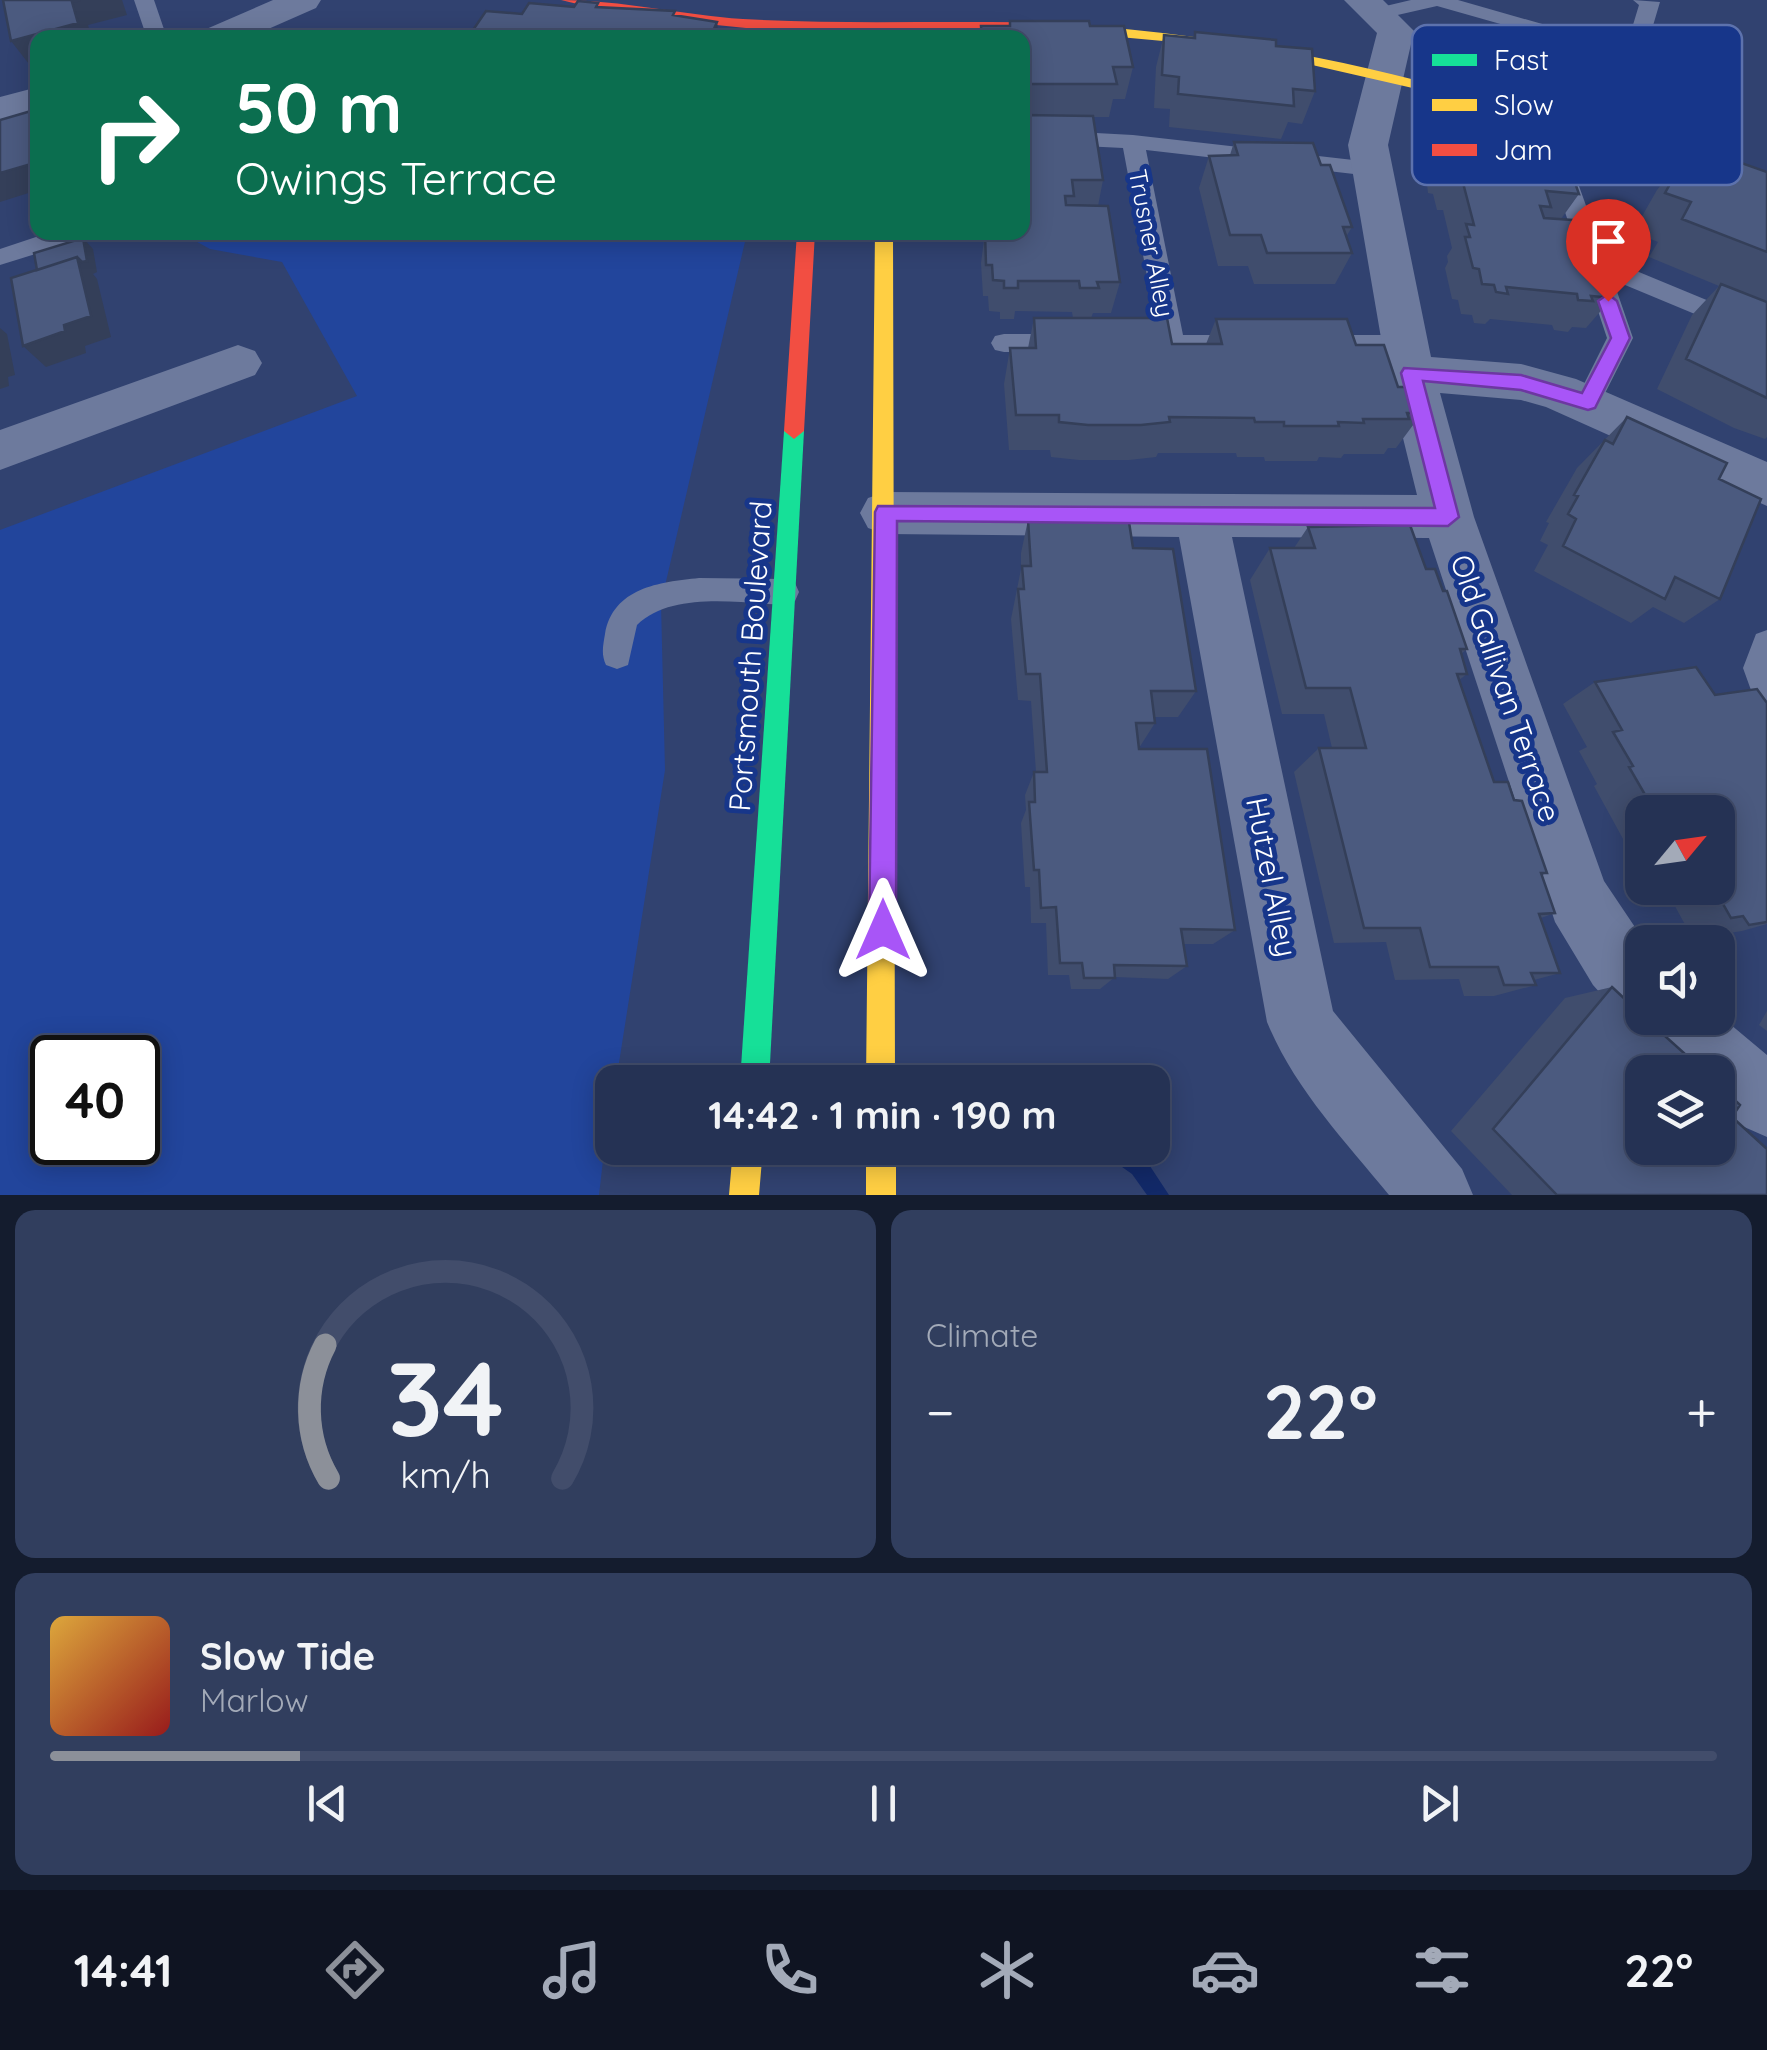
<!DOCTYPE html>
<html lang="en">
<head>
<meta charset="utf-8">
<style>
  body { margin:0; font-family:Quicksand,sans-serif; background:#313e5e; color:#f1f3f6; height:100vh; display:flex; flex-direction:column; font-size:38px; white-space:nowrap }
  * { box-sizing:border-box; margin:0 }
  p { font-size:32px; color:#a3aab8 }
  .icon { flex:none; width:55px; height:55px; fill:none; stroke:currentColor; stroke-width:2; stroke-linecap:round; stroke-linejoin:round }
  .map { position:relative; height:1195px; overflow:hidden }
  .details { display:flex; flex-direction:column; gap:15px; padding:15px; background:#141c2e; flex:1 }
  .details>* { flex:none }
  .hud { position:absolute; left:30px; top:30px; width:1000px; height:210px; border-radius:20px; box-shadow:0 5px 25px #0003,0 0 0 2px #424d6b; background:#0b6e4f; color:#fff; overflow:hidden }
  .needle { width:65px; rotate:61deg }
  .controls { position:absolute; left:1625px; top:795px; display:grid; gap:20px }
  .controls a { display:grid; place-items:center; width:110px; height:110px; border-radius:20px; background:#253254; box-shadow:0 5px 25px #0003,0 0 0 2px #424d6b; font-size:50px }
  .speed { position:absolute; left:30px; top:1035px; display:flex; gap:20px; font-size:50px; font-weight:700; text-align:center }
  .speed>* { display:grid; place-content:center; width:130px; height:130px; border-radius:50%; background:#253254; box-shadow:0 5px 25px #0003,0 0 0 2px #424d6b; line-height:1 }
  .speed .limit { border:5px solid #111; border-radius:15px; background:#fff; color:#111 }
  .pin { position:absolute; display:grid; place-items:center; width:85px; height:85px; color:#fff; margin:-102px -42px; border-radius:50% 50% 50% 0; rotate:-45deg; box-shadow:0 0 10px #0007 }
  .pin .icon { rotate:45deg }
  .me { position:absolute; width:110px; margin:-55px; rotate:0deg; stroke-linejoin:round; filter:drop-shadow(0 0 8px #0008) }
  .turn { display:flex; align-items:center; gap:35px; height:210px; padding:0 40px; font-size:45px }
  .turn .icon { width:130px; height:130px; stroke-width:2.5 }
  .turn b { display:block; font-size:70px; line-height:85px }
  .big { font-size:75px; font-weight:700; line-height:1.1 }
  .details .tile { flex:1; display:flex; flex-direction:column; justify-content:center; gap:15px; min-width:0; padding:0 35px; border-radius:20px; background:#313e5e }
  .details .dial { align-items:center; gap:0 }
  .dial svg { height:260px; overflow:visible; fill:none; stroke:#424d6b; stroke-width:7; stroke-linecap:round; text-anchor:middle }
  .dial text { fill:#f1f3f6; stroke:none }
  .song { display:flex; align-items:center; gap:30px }
  .cover { width:120px; height:120px; border-radius:15px; background:linear-gradient(135deg,hsl(40 70% 55%),hsl(0 70% 35%)) }
  .played { height:10px; border-radius:5px; background:linear-gradient(90deg,#8c9099 15%,#424d6b 15%) }
  .keys { display:flex; justify-content:space-around; direction:ltr }
  .heat { display:flex; justify-content:space-between; align-items:center; font-size:55px; direction:ltr }
  .details .tiles { flex:1; display:grid; gap:15px; grid-template-columns:1fr 1fr }
  .tile:last-child { grid-column:span 2 }
  .trip { position:absolute; left:595px; top:1065px; width:575px; height:100px; border-radius:20px; background:#253254; box-shadow:0 5px 25px #0003,0 0 0 2px #424d6b; font-weight:700; line-height:100px; text-align:center }
  .tabs { display:flex; height:160px; justify-content:space-around; align-items:center; background:#0f1422; color:#a3aab8 }
  .tabs .icon { width:70px; height:70px }
  .tabs .active { color:#8c9099 }
  .tabs b { font-size:45px; color:#f1f3f6 }
  .map>svg:first-child { display:block }
  .green { fill:#22459c; fill-rule:evenodd }
  .lines { fill:none; stroke-linecap:round; stroke-linejoin:round }
  .stream { fill:#122968; fill-rule:evenodd }
  .lane { fill:#6d7a9d; fill-rule:evenodd }
  .street { fill:#6d7a9d; fill-rule:evenodd }
  .fast { fill:#16e098; fill-rule:evenodd }
  .slow { fill:#ffcf43; fill-rule:evenodd }
  .jam { fill:#f24e42; fill-rule:evenodd }
  .wall { fill:#404d6d }
  .shaded-wall { fill:#343f59 }
  .building { fill:#4b5a7f; stroke:#343f59; stroke-width:2.5 }
  .route { fill:#a855f7; stroke:#6d37a1; stroke-width:2.5 }
  .labels { text-anchor:middle; dominant-baseline:central; stroke-width:10; stroke-linejoin:round; paint-order:stroke }
  .far-street-label { font-size:25px; fill:#fff; stroke:#17368a }
  .street-label { font-size:30px; fill:#fff; stroke:#17368a }
  .key { fill:#17368a; stroke:#5d72ad; stroke-width:2.5 }
  .key-label { font-size:28px; fill:#fff }
</style>
</head>
<body>
<div class="map">
<svg width="1767" height="1195" viewBox="0 0 1767 1195">
  <rect width="100%" height="100%" fill="#314270"/>
  <path class="green" d="M 422,232 L 491,240 L 509,232 L 747,233 L 661,603 L 665,770 L 616,1082 L 612,1082 L 599,1195 L 0,1195 L 0,530 L 357,396 L 282,262 L 210,249 L 181,233 ZM 52,1058 L 138,1058 L 138,1142 L 52,1142 Z"/>
  <g class="lines">
    <path class="stream" d="M 993,1071 L 1003,1075 L 1005,1082 L 984,1082 L 986,1074 Z
      M 1102,1148 L 1128,1148 L 1146,1160 L 1169,1195 L 1147,1195 L 1132,1174 L 1105,1155 Z"/>
    <path class="lane" d="M 134,0 L 154,0 L 167,38 L 147,38 Z
      M 1411,0 L 1458,0 L 1626,48 L 1639,5 L 1633,0 L 1660,2 L 1644,56 L 1634,62 L 1437,6 L 1380,19 L 1370,13 L 1373,9 Z
      M 1022,129 L 1133,135 L 1371,162 L 1382,169 L 1371,176 L 1146,150 L 1183,335 L 1246,335 L 1255,337 L 1259,344 L 1255,351 L 1246,353 L 1147,353 L 1138,351 L 1134,344 L 1138,337 L 1158,335 L 1123,148 L 1022,143 Z
      M 1560,157 L 1571,164 L 1605,258 L 1767,325 L 1767,344 L 1613,280 L 1633,338 L 1597,409 L 1579,409 L 1575,402 L 1607,338 L 1549,164 Z
      M 51,232 L 90,232 L 87,238 L 0,265 L 0,249 Z
      M 1004,334 L 1066,334 L 1075,336 L 1079,343 L 1075,350 L 1066,352 L 1004,352 L 995,350 L 991,343 L 995,336 Z
      M 1317,335 L 1406,335 L 1415,337 L 1419,344 L 1415,351 L 1406,353 L 1317,353 L 1308,351 L 1304,344 L 1308,337 Z
      M 699,578 L 784,579 L 795,583 L 799,592 L 795,601 L 784,605 C 740,603 672,591 637,625 L 628,665 L 617,669 L 606,665 C 601,654 603,646 605,634 C 613,588 659,582 699,578 Z
      M 1767,630 L 1767,709 L 1756,704 L 1743,668 L 1756,634 Z"/>
    <path class="street" d="M 273,0 L 321,0 L 316,8 L 248,38 L 199,38 L 204,30 Z
      M 1344,0 L 1383,0 L 1414,31 L 1388,145 L 1431,357 L 1521,364 L 1576,379 L 1767,462 L 1767,506 L 1546,407 L 1521,400 L 1440,393 L 1474,517 L 1604,881 L 1645,942 L 1642,1018 L 1718,1018 L 1718,1014 L 1767,1055 L 1767,1137 L 1742,1126 L 1718,1106 L 1718,1072 L 1679,1072 L 1644,1042 L 1634,1020 L 1618,1013 L 1593,985 L 1555,922 L 1429,538 L 1232,537 L 1333,1011 L 1462,1169 L 1473,1195 L 1389,1195 C 1344,1140 1294,1088 1267,1022 L 1179,537 L 886,534 L 868,528 L 860,513 L 868,498 L 886,492 L 1417,495 L 1387,373 L 1348,145 L 1377,33 Z
      M 38,87 L 38,111 L 0,121 L 0,97 Z
      M 238,345 L 255,351 L 262,363 L 255,375 L 0,470 L 0,430 Z"/>
    <path class="fast" d="M 794,423 L 804,431 L 769,1082 L 740,1082 L 784,431 Z"/>
    <path class="slow" d="M 1048,23 C 1190,31 1328,55 1465,93 C 1491,100 1532,106 1552,122 L 1544,127 L 1417,89 L 1299,62 L 1174,42 L 1043,30 L 1041,27 Z
      M 875,232 L 893,232 L 895,1082 L 866,1082 Z
      M 733,1148 L 763,1148 L 759,1195 L 729,1195 Z
      M 866,1148 L 896,1148 L 896,1195 L 866,1195 Z"/>
    <path class="jam" d="M 561,0 C 621,0 682,15 743,19 C 844,25 946,20 1048,23 L 1055,27 L 1048,31 L 746,28 L 627,16 Z
      M 1544,117 L 1767,194 L 1767,206 L 1538,126 L 1536,122 Z
      M 797,232 L 815,232 L 804,431 L 794,439 L 784,431 Z"/>
  </g>
  <path class="wall" d="M 981,26 L 1090,26 L 1133,67 L 1125,99 L 1113,99 L 1109,117 L 1094,117 L 1103,180 L 1098,206 L 1120,282 L 1111,313 L 1093,313 L 1091,318 L 1172,344 L 1206,344 L 1216,319 L 1356,345 L 1422,413 L 1396,448 L 1388,448 L 1384,454 L 1344,454 L 1341,458 L 1319,457 L 1317,461 L 1265,461 L 1264,457 L 1237,457 L 1236,453 L 1158,453 L 1156,457 L 1129,460 L 1079,460 L 1051,457 L 1050,450 L 1009,450 L 1004,384 L 1010,348 L 1028,348 L 1034,318 L 1073,318 L 1072,312 L 1015,311 L 1014,319 L 1000,319 L 1000,312 L 989,311 L 988,296 L 983,296 L 981,263 L 985,232 L 1022,232 L 1022,38 L 980,38 Z
    M 1195,32 L 1276,46 L 1315,91 L 1302,124 L 1288,122 L 1281,139 L 1169,127 L 1170,109 L 1154,108 L 1156,67 L 1164,35 L 1193,38 Z
    M 1447,120 L 1579,194 L 1561,219 L 1612,298 L 1586,328 L 1572,327 L 1568,332 L 1554,330 L 1552,325 L 1490,319 L 1485,324 L 1474,323 L 1472,315 L 1461,314 L 1458,300 L 1452,299 L 1445,268 L 1448,262 L 1447,256 L 1452,248 L 1443,210 L 1437,210 L 1433,194 L 1428,193 L 1424,156 L 1441,123 L 1446,124 Z
    M 1234,142 L 1321,165 L 1352,227 L 1346,237 L 1352,253 L 1335,284 L 1254,284 L 1248,266 L 1218,266 L 1199,188 L 1209,156 L 1230,155 Z
    M 1689,150 L 1715,160 L 1719,155 L 1767,172 L 1767,437 L 1765,439 L 1734,428 L 1657,389 L 1692,315 L 1719,286 L 1649,257 L 1658,242 L 1633,232 L 1657,190 Z
    M 1627,417 L 1719,479 L 1720,599 L 1684,623 L 1653,607 L 1631,623 L 1534,571 L 1548,545 L 1540,541 L 1549,523 L 1546,522 L 1577,468 Z
    M 1028,520 L 1133,548 L 1196,691 L 1178,717 L 1154,717 L 1155,723 L 1139,748 L 1235,930 L 1213,944 L 1184,944 L 1187,966 L 1168,979 L 1115,977 L 1100,989 L 1071,989 L 1069,975 L 1048,975 L 1046,923 L 1031,923 L 1030,887 L 1025,887 L 1021,823 L 1026,810 L 1025,795 L 1034,772 L 1036,772 L 1031,701 L 1018,700 L 1011,619 L 1021,569 L 1021,553 Z
    M 1308,527 L 1426,569 L 1443,591 L 1467,649 L 1461,654 L 1467,674 L 1459,680 L 1494,782 L 1514,800 L 1547,873 L 1542,875 L 1555,913 L 1541,918 L 1560,973 L 1534,980 L 1536,985 L 1494,996 L 1464,996 L 1459,979 L 1395,980 L 1386,942 L 1334,943 L 1294,772 L 1319,748 L 1332,748 L 1324,714 L 1282,714 L 1250,580 L 1270,548 L 1294,548 Z
    M 1595,682 L 1715,695 L 1767,703 L 1767,924 L 1742,931 L 1704,937 L 1699,928 L 1688,930 L 1665,888 L 1718,888 L 1718,812 L 1642,812 L 1642,865 L 1632,847 L 1628,848 L 1594,786 L 1597,784 L 1579,751 L 1587,747 L 1563,704 Z
    M 1612,987 L 1732,1117 L 1767,1195 L 1512,1195 L 1451,1131 L 1565,998 Z
    M 1767,1011 L 1767,1031 L 1759,1025 Z"/>
  <path class="shaded-wall" d="M 80,0 L 122,0 L 127,15 L 88,25 L 92,38 L 38,38 L 38,61 L 29,64 L 11,41 L 72,2 Z
    M 717,22 L 719,38 L 710,38 Z
    M 38,162 L 38,190 L 0,202 L 0,173 Z
    M 83,238 L 93,249 L 97,272 L 93,274 L 97,279 L 111,337 L 85,346 L 86,353 L 46,367 L 23,346 L 64,325 Z
    M 0,328 L 7,334 L 15,375 L 8,377 L 9,386 L 0,389 Z"/>
  <path class="building" d="M 3,0 L 80,0 L 72,2 L 78,23 L 11,41 Z
    M 578,1 L 598,3 L 596,7 L 675,11 L 673,15 L 717,22 L 710,38 L 453,38 L 457,32 L 471,33 L 486,11 L 522,14 L 529,3 L 574,7 Z
    M 1010,21 L 1089,21 L 1090,26 L 1124,26 L 1133,67 L 1113,67 L 1117,84 L 1022,84 L 1022,38 L 982,38 L 981,26 L 1010,26 Z
    M 1195,32 L 1276,40 L 1276,46 L 1312,49 L 1315,91 L 1293,89 L 1294,106 L 1178,94 L 1179,77 L 1162,75 L 1164,35 L 1195,38 Z
    M 38,109 L 38,162 L 0,173 L 0,120 Z
    M 1022,115 L 1093,116 L 1103,180 L 1072,180 L 1074,196 L 1065,196 L 1066,205 L 1108,206 L 1120,282 L 1097,282 L 1099,288 L 1080,288 L 1079,281 L 1018,281 L 1018,288 L 1004,288 L 1004,281 L 993,280 L 992,265 L 986,265 L 985,232 L 1022,232 Z
    M 1447,120 L 1556,129 L 1579,194 L 1546,191 L 1551,207 L 1540,206 L 1544,218 L 1587,221 L 1612,298 L 1591,296 L 1593,301 L 1578,300 L 1577,294 L 1506,287 L 1508,294 L 1496,292 L 1494,285 L 1482,284 L 1479,269 L 1473,268 L 1465,237 L 1470,237 L 1466,224 L 1474,225 L 1462,179 L 1455,178 L 1452,162 L 1446,161 L 1441,123 L 1448,124 Z
    M 1234,142 L 1313,143 L 1321,165 L 1330,165 L 1352,227 L 1343,227 L 1352,253 L 1267,253 L 1261,235 L 1230,235 L 1209,156 L 1238,155 Z
    M 1689,150 L 1717,161 L 1719,155 L 1767,172 L 1767,252 L 1682,219 L 1691,202 L 1665,193 Z
    M 83,238 L 87,261 L 82,262 L 77,257 L 37,270 L 34,253 Z
    M 77,257 L 91,316 L 64,325 L 65,331 L 23,346 L 11,278 Z
    M 1721,284 L 1767,302 L 1767,398 L 1686,359 Z
    M 1034,318 L 1167,318 L 1172,344 L 1222,344 L 1216,319 L 1347,319 L 1356,345 L 1384,345 L 1398,387 L 1413,387 L 1422,413 L 1407,413 L 1409,419 L 1363,419 L 1364,423 L 1338,422 L 1339,426 L 1284,426 L 1284,422 L 1255,422 L 1254,418 L 1169,417 L 1170,422 L 1141,425 L 1088,425 L 1059,422 L 1059,415 L 1016,415 L 1010,348 L 1036,348 Z
    M 1627,417 L 1727,463 L 1719,479 L 1761,499 L 1720,599 L 1675,577 L 1665,599 L 1563,546 L 1576,519 L 1568,514 L 1578,496 L 1574,495 L 1605,440 L 1613,444 Z
    M 1028,520 L 1129,522 L 1133,548 L 1173,549 L 1196,691 L 1151,691 L 1155,723 L 1136,723 L 1139,749 L 1207,749 L 1235,930 L 1181,929 L 1187,966 L 1114,965 L 1115,978 L 1084,978 L 1082,963 L 1060,963 L 1056,907 L 1041,908 L 1039,870 L 1034,870 L 1029,802 L 1035,802 L 1034,772 L 1047,772 L 1040,674 L 1026,674 L 1018,589 L 1024,589 L 1022,566 L 1031,566 Z
    M 1410,525 L 1426,569 L 1435,569 L 1443,591 L 1447,591 L 1467,649 L 1460,649 L 1467,674 L 1457,674 L 1494,782 L 1508,782 L 1514,800 L 1522,801 L 1547,873 L 1541,873 L 1555,913 L 1539,914 L 1560,973 L 1531,973 L 1536,985 L 1504,985 L 1498,967 L 1430,967 L 1420,928 L 1364,928 L 1319,748 L 1366,748 L 1350,688 L 1306,688 L 1270,548 L 1315,548 L 1308,527 Z
    M 1696,667 L 1715,695 L 1757,689 L 1767,703 L 1767,922 L 1749,925 L 1743,916 L 1731,918 L 1714,888 L 1718,888 L 1718,812 L 1655,812 L 1629,767 L 1633,766 L 1613,732 L 1622,730 L 1595,682 Z
    M 1612,987 L 1642,1015 L 1642,1018 L 1645,1018 L 1705,1072 L 1642,1072 L 1642,1148 L 1718,1148 L 1718,1084 L 1740,1105 L 1732,1117 L 1767,1149 L 1767,1195 L 1557,1195 L 1493,1129 Z"/>
  <path class="route" d="M 1608,294 L 1617,301 L 1630,338 L 1595,408 L 1588,410 L 1521,390 L 1423,381 L 1459,517 L 1448,526 L 897,521 L 896,930 L 892,940 L 883,944 L 873,940 L 869,930 L 875,512 L 878,506 L 1435,508 L 1401,373 L 1404,368 L 1521,375 L 1582,393 L 1611,338 L 1598,301 Z"/>
  <g class="labels">
    <g class="far-street-label">
      <text transform="translate(1152 243) rotate(79)">Trusner Alley</text>
    </g>
    <g class="street-label">
      <text transform="translate(750 656) rotate(-86)">Portsmouth Boulevard</text>
      <text transform="translate(1506 688) rotate(71)">Old Gallivan Terrace</text>
      <text transform="translate(1272 877) rotate(79)">Hutzel Alley</text>
    </g>
  </g>
  <rect x="1412" y="25" width="330" height="160" rx="15" class="key"/>
  <rect x="1432" y="54" width="45" height="12" fill="#16e098"/>
  <rect x="1432" y="99" width="45" height="12" fill="#ffcf43"/>
  <rect x="1432" y="144" width="45" height="12" fill="#f24e42"/>
  <g class="key-label">
    <text x="1494" y="70">Fast</text>
    <text x="1494" y="115">Slow</text>
    <text x="1494" y="160">Jam</text>
  </g>
</svg>
<div class="controls">
<a><svg class="needle" viewBox="-14 -14 28 28"><path d="M0-13l5 13h-10z" fill="#e53935"/><path d="M0 13l5-13h-10z" fill="#a3aab8"/></svg></a>
<a><svg class="icon" aria-label="sound" viewBox="0 0 24 24"><path d="M4 9h4l5-4v14l-5-4H4zM17 9q2 3 0 6"/></svg></a>
<a><svg class="icon" aria-label="layers" viewBox="0 0 24 24"><path d="M12 4l9 5-9 5-9-5zM3 14l9 5 9-5"/></svg></a>
</div>
<div class="speed"><div class="limit">40</div></div>
<div class="pin" style="left:1608px;top:301px;background:#d93025"><svg class="icon" aria-label="arrive" viewBox="0 0 24 24"><path d="M6 21V4h12l-3 4 3 4H6"/></svg></div>
<svg class="me" style="left:883px;top:930px" viewBox="-20 -20 40 40"><path d="M0-17L14 15 0 8-14 15z" fill="#a855f7" stroke="#fff" stroke-width="4"/></svg>
<div class="trip">14:42 · 1 min · 190 m</div>
<div class="hud">
<div class="turn"><svg class="icon" aria-label="right" viewBox="0 0 24 24"><path d="M7 20v-9h11M14 6l5 5-5 5"/></svg><div><b>50 m</b>Owings Terrace</div></div>
</div>
</div>
<section class="details">
<div class="tiles">
<div class="tile dial"><svg viewBox="0 0 100 80">
<path d="M14 69A42 42 0 1 1 86 69"/>
<path d="M14 69A42 42 0 0 1 13 28" stroke="#8c9099"/>
<text x="50" y="56" font-size="32" font-weight="700">34</text>
<text x="50" y="72" font-size="11">km/h</text>
</svg></div>
<div class="tile"><p>Climate</p>
<div class="heat"><a>−</a><b class="big">22°</b><a>+</a></div>
</div>
<div class="tile">
<div class="song"><i class="cover"></i><div><b>Slow Tide</b><p>Marlow</p></div></div>
<div class="played"></div>
<div class="keys"><svg class="icon" aria-label="previous" viewBox="0 0 24 24"><path d="M18 5L8 12l10 7zM5 5v14"/></svg><svg class="icon" aria-label="pause" viewBox="0 0 24 24"><path d="M8 5v14M16 5v14"/></svg><svg class="icon" aria-label="next" viewBox="0 0 24 24"><path d="M6 5l10 7-10 7zM19 5v14"/></svg></div>
</div>
</div>
</section>
<nav class="tabs">
<b>14:41</b>
<svg class="icon active" aria-label="directions" viewBox="0 0 24 24"><path d="M12 3l9 9-9 9-9-9zM9 14v-3h6M13 9l2 2-2 2"/></svg>
<svg class="icon" aria-label="music" viewBox="0 0 24 24"><path d="M9 18V5l10-2v13"/><circle cx="6" cy="18" r="3"/><circle cx="16" cy="16" r="3"/></svg>
<svg class="icon" aria-label="phone" viewBox="0 0 24 24"><path d="M5 4h4l2 5-3 2q2 4 5 5l2-3 5 2v4C11 20 4 13 5 4z"/></svg>
<svg class="icon" aria-label="climate" viewBox="0 0 24 24"><path d="M12 3v18M4 7l16 10M4 17L20 7"/></svg>
<svg class="icon" aria-label="car" viewBox="0 0 24 24"><path d="M5 17H2v-5l4-1 3-4h7l3 4 3 1v5h-3M9 17h6M6 11h13"/><circle cx="7" cy="17" r="2"/><circle cx="17" cy="17" r="2"/></svg>
<svg class="icon" aria-label="filters" viewBox="0 0 24 24"><path d="M4 7h16M4 17h16"/><circle cx="9" cy="7" r="2"/><circle cx="15" cy="17" r="2"/></svg>
<b>22°</b>
</nav>
</body>
</html>
